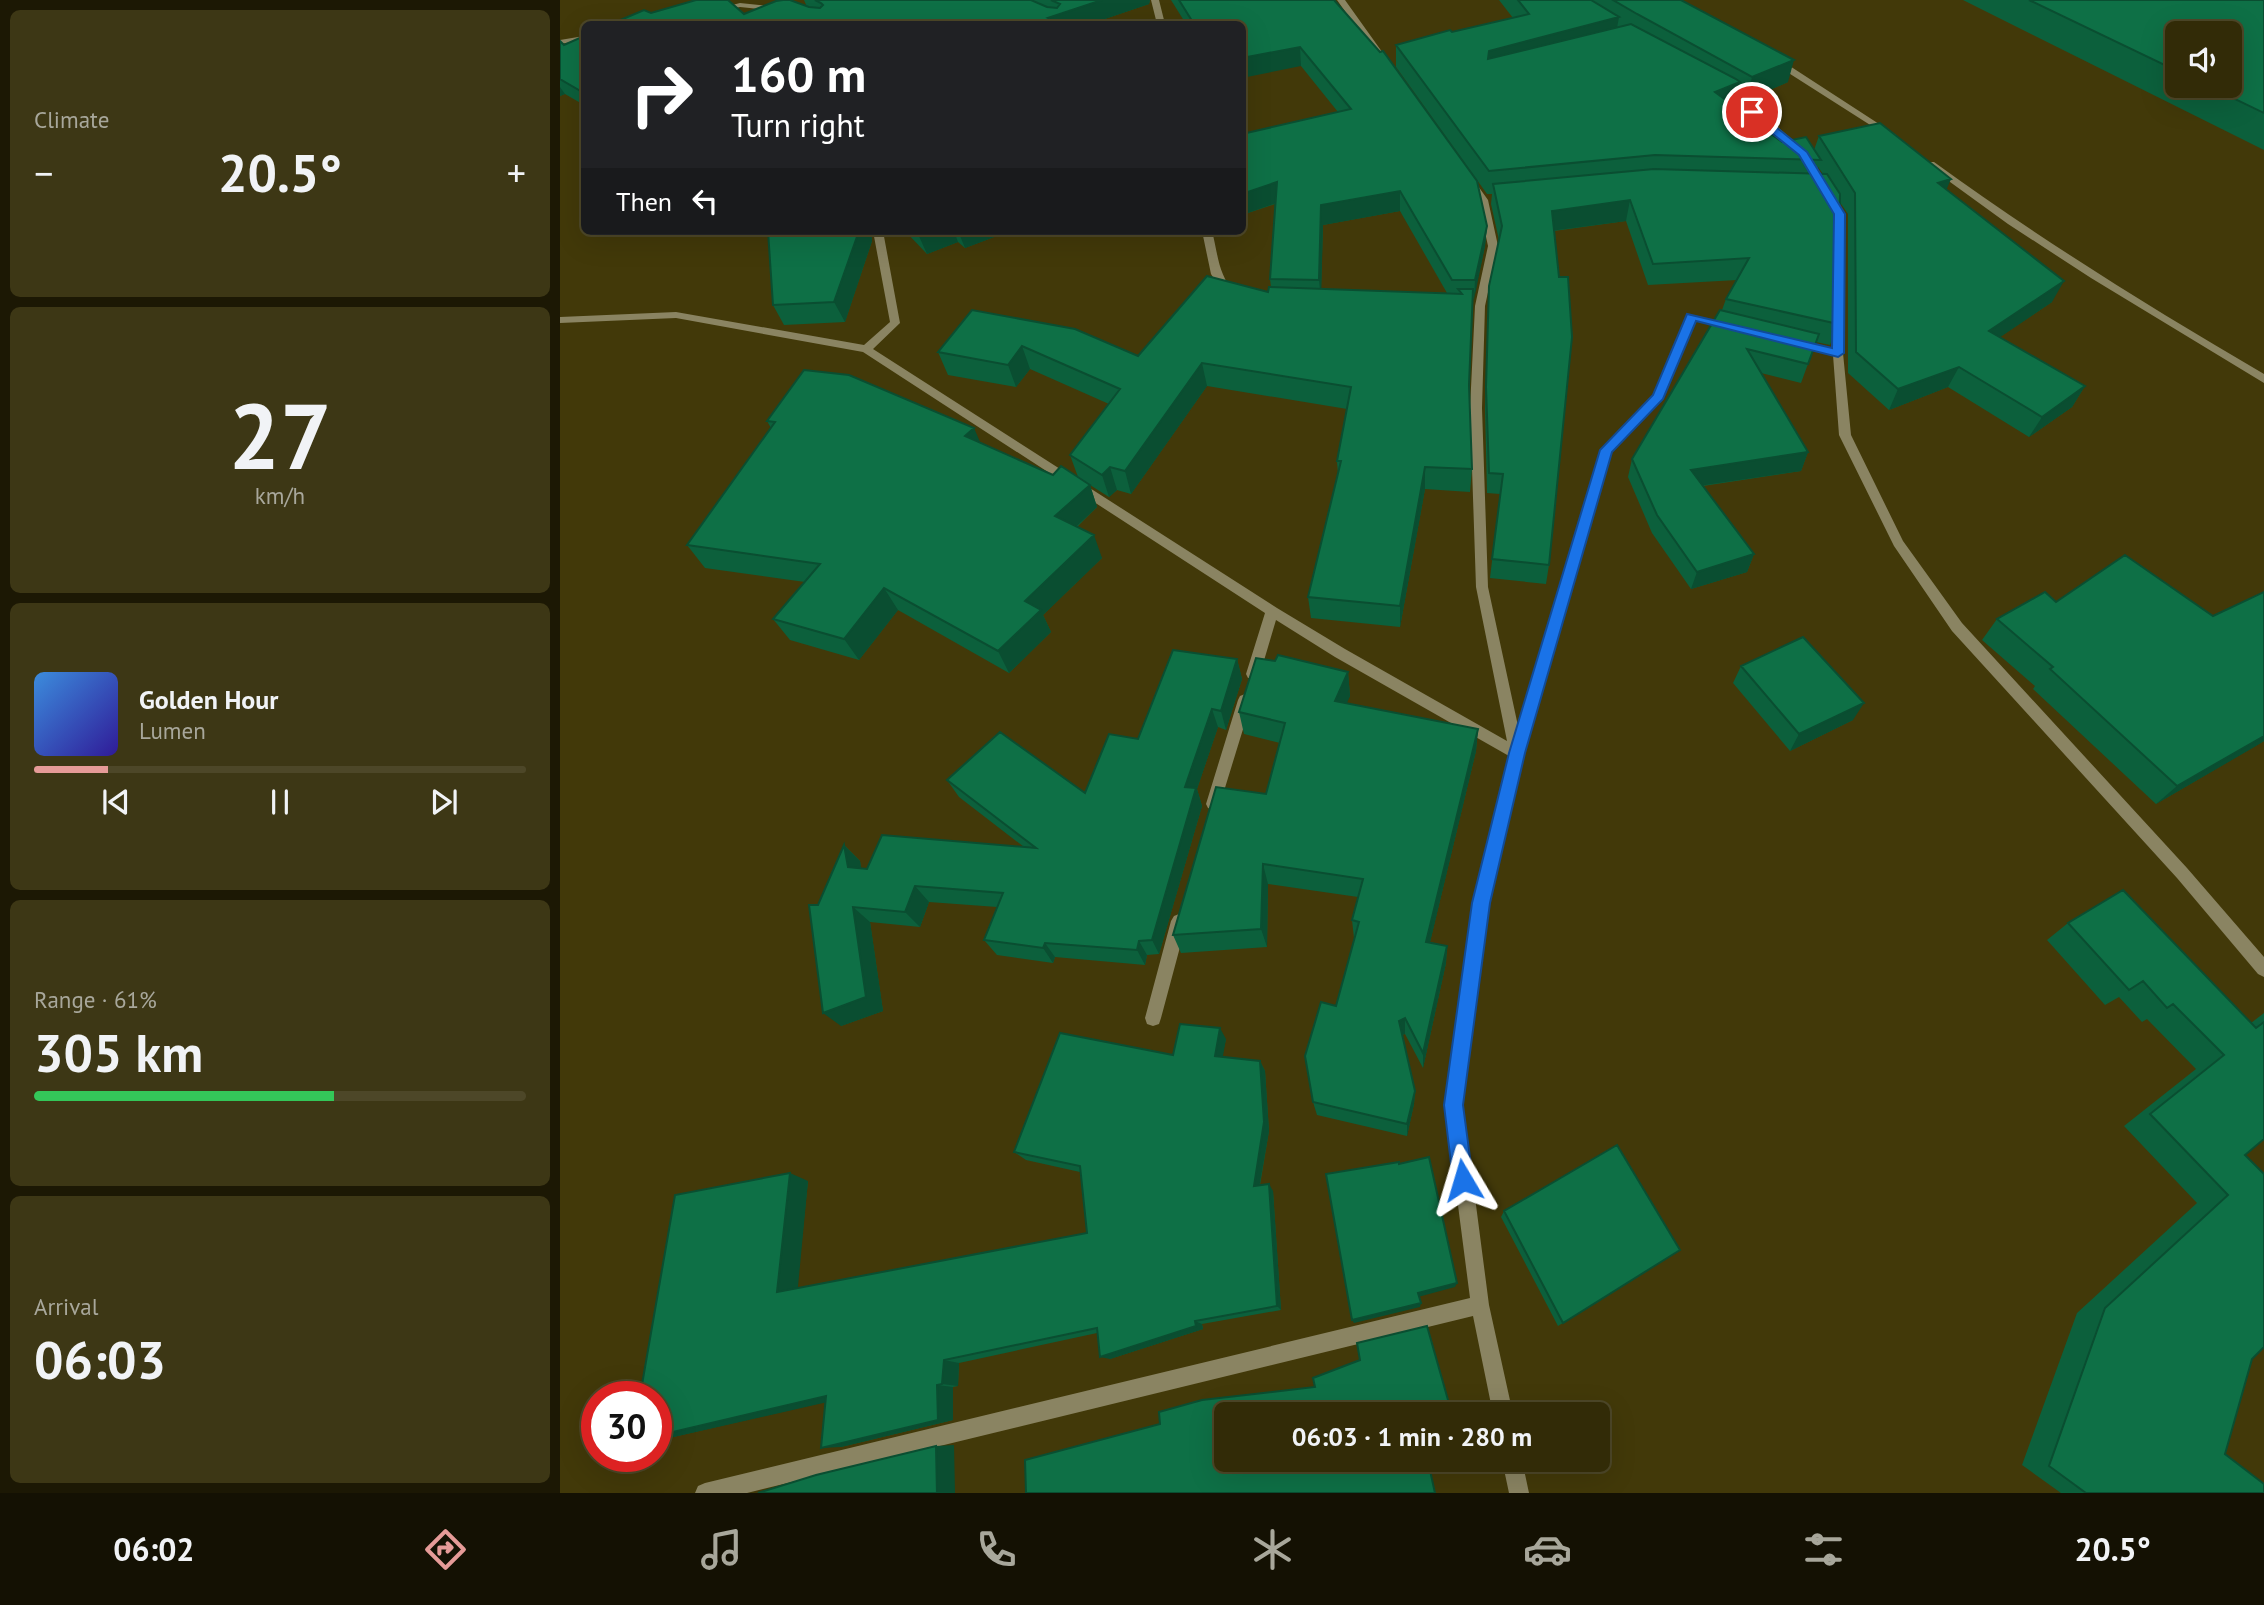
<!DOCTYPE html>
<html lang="en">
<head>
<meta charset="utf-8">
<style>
  body { margin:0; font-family:"PT Sans",sans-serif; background:#3d3715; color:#f1f3f6; height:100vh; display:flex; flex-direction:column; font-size:26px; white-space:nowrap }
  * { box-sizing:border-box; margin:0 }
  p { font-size:23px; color:#a8a79b }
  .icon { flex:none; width:38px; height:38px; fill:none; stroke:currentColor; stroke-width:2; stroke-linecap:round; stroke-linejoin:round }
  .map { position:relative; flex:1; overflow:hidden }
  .panel { display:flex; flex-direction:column; gap:10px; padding:10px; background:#1c1804; width:560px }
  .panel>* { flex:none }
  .top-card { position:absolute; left:21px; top:21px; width:665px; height:214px; border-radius:10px; box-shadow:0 7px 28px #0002,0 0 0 2px #4d4728; background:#202124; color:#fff; overflow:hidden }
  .tools { position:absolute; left:1605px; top:21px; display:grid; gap:14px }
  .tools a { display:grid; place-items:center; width:77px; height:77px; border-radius:10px; background:#322b07; box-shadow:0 7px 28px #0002,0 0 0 2px #4d4728; font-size:35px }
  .speed { position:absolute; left:21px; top:1381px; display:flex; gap:14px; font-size:35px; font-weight:700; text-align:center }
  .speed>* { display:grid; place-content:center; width:91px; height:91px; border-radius:50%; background:#322b07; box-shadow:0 7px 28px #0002,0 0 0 2px #4d4728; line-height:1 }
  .speed .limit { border:10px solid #d22; background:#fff; color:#111 }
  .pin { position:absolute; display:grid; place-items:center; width:60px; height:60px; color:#fff; margin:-30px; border:4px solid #fff; border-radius:50%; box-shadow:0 2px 7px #0007 }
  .me { position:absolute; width:77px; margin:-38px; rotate:353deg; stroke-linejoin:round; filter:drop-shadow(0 0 5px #0008) }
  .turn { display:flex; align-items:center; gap:24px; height:147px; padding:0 35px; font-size:32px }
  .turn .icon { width:91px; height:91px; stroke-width:2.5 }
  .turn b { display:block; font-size:49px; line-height:60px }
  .then { display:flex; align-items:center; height:66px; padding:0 35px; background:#0003; gap:14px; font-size:26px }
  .big { font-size:52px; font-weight:600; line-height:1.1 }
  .panel .card { flex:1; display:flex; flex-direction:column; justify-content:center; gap:10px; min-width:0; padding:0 24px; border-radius:10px; background:#3d3715 }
  .panel .dial { align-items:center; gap:0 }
  .dial b { font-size:91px; line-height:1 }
  .song { display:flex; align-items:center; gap:21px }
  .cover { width:84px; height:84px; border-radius:10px; background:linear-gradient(135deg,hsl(210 70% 55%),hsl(250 70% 35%)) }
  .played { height:7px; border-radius:4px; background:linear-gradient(90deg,#e69b98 15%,#4d4728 15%) }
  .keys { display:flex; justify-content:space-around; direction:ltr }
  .heat { display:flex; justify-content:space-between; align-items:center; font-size:38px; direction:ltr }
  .charge { height:10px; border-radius:5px; background:linear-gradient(90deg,#34c759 61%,#4d4728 0) }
  .trip { position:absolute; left:654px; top:1402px; width:396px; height:70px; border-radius:10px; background:#322b07; box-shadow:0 7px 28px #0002,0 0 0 2px #4d4728; font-weight:600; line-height:70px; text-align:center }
  .tab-bar { display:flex; height:112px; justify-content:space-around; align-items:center; background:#141103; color:#a8a79b }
  .tab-bar .icon { width:49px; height:49px }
  .tab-bar .selected { color:#e69b98 }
  .tab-bar b { font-size:32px; color:#f1f3f6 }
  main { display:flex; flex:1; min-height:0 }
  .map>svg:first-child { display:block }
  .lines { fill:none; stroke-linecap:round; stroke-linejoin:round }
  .service { fill:#8a8462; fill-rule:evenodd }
  .minor { fill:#8a8462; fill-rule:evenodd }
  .tertiary { fill:#8a8462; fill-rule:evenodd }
  .wall { fill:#0c603c; fill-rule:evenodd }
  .shaded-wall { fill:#0a4e31 }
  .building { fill:#0e7046; stroke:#0a4e31; stroke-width:2 }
  .route { fill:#1a73e8; stroke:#114b97; stroke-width:2 }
</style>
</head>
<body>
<main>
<section class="panel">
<div class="card"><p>Climate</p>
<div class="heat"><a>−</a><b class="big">20.5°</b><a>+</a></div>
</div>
<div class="card dial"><b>27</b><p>km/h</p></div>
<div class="card">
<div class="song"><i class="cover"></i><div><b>Golden Hour</b><p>Lumen</p></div></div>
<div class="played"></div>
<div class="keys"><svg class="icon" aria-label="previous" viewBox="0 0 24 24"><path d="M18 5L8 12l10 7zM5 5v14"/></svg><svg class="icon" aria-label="pause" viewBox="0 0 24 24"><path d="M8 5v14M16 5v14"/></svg><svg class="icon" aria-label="next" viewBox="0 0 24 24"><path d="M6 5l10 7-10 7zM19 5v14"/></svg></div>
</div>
<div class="card"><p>Range · 61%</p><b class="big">305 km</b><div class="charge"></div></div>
<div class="card"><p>Arrival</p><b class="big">06:03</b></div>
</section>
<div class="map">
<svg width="1704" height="1493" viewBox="0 0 1704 1493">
  <rect width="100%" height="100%" fill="#423909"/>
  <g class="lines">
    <path class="service" d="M 642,231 L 652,231 C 658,254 658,275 675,293 L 674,295 L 666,295 L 661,290 L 651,274 Z"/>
    <path class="minor" d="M 591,0 L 599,0 L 605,24 L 597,24 Z
      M 777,0 L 785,0 L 825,56 L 824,58 L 818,58 Z
      M 180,3 L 217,7 L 221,9 L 217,11 L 180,7 L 157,12 L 153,10 Z
      M 24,36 L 24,40 L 0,44 L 0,40 Z
      M 1156,88 C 1179,88 1224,134 1243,149 L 1243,153 L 1237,153 L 1172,100 L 1156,92 Z
      M 910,178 L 913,179 L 928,200 L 938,246 L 925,306 L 922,408 L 928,587 L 958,726 L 1040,450 L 1094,394 L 1127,315 L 1168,323 L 1173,326 L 1168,329 L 1135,321 L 1103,399 L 1051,452 L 964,753 L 929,903 L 903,1105 L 929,1305 L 953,1414 L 933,1414 L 913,1316 L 187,1493 L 135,1493 L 138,1486 L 145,1483 L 910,1298 L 885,1105 L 913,903 L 949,756 L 775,657 L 716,620 L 700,674 L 698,678 L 688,678 L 686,674 L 705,613 L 303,352 L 116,318 L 0,323 L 0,317 L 116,312 L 304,345 L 330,322 L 313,231 L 323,231 L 340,323 L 313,349 L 717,608 L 785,649 L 947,741 L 916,587 L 910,408 L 915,306 L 928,246 L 918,200 L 905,181 Z
      M 1270,195 L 1273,196 L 1285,214 L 1284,255 L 1279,258 L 1274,255 L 1275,214 L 1265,198 Z
      M 1278,304 L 1283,307 L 1283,353 L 1291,435 L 1343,541 L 1402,623 L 1627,868 L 1704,957 L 1704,977 L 1698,974 L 1617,878 L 1392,631 L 1334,546 L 1279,435 L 1273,355 L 1232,344 L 1231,342 L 1236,339 L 1273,348 L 1273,307 Z
      M 685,694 L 690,696 L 692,700 L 660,804 L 658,808 L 653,810 L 648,808 L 646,804 L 678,700 L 680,696 Z
      M 619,914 L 624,916 L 627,921 L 601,1018 L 599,1024 L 593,1026 L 587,1024 L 585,1018 L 611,921 L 614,916 Z
      M 942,1460 L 962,1460 L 969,1493 L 949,1493 Z"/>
    <path class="tertiary" d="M 1216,59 L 1219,59 L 1336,135 L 1329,137 L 1213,63 L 1212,61 Z
      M 1368,162 L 1374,162 C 1480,239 1591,308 1704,374 L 1704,383 L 1531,278 L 1448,224 L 1368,166 Z"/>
  </g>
  <path class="wall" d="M 244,0 L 590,0 L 589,4 L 530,24 L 184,14 L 247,7 Z
    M 611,0 L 774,0 L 927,226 L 925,246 L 913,300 L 909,385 L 912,469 L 910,492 L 865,489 L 840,627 L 751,618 L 748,597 L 778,474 L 777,461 L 787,409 L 647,386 L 571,494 L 557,490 L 549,497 L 530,485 L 537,507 L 517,527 L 542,558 L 483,615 L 491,632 L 449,673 L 338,610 L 299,660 L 230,640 L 213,619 L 245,582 L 145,568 L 127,545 L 211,428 L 207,421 L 420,443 L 493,475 L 518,477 L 510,455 L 549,404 L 470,369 L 456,387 L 388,375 L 378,352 L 412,310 L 578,356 L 708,292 L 711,287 L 710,279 L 715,204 L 682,215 L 682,134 L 778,112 L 741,66 L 682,24 L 626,24 ZM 840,211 L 887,293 L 761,289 L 763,225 Z
    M 939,0 L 1121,0 L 1228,82 L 1187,100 L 1177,94 L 1173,105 L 1222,142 L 1254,150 L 1259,136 L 1387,190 L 1492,302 L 1440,337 L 1525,386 L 1512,407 L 1469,437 L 1388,387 L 1329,410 L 1288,373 L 1288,214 L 1279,201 L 1278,324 L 1270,345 L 1256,342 L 1241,383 L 1201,373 L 1248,452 L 1241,471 L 1143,486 L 1194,554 L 1187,572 L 1131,589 L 1092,533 L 1068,477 L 1072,459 L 1162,310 L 1166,299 L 1177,280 L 1088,285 L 1066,221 L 994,231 L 989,565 L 986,584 L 930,578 L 940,494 L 927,493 L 925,408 L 929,286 L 939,240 L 931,204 L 932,194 L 927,194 L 836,67 L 836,45 L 953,18 ZM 1258,167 L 1263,174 L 1256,174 Z
    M 1403,0 L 1704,0 L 1704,150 ZM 1617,33 L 1670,86 L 1617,86 Z
    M 24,36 L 24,105 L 5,94 L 0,96 L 0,41 L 4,45 Z
    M 208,231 L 311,231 L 312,241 L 285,322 L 224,325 L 213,305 Z
    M 345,231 L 450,231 L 405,248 L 398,242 L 367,254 Z
    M 1704,592 L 1704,741 L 1596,804 L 1473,689 L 1475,686 L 1422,640 L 1437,619 L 1496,602 L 1653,616 Z
    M 677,659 L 682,679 L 666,730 L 658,727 L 637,789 L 642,806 L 599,954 L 587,955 L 585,965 L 495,957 L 493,963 L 437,955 L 424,940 L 437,907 L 369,902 L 360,927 L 310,922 L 323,1011 L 281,1026 L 258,905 L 284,845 L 300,861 L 301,869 L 307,869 L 464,847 L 399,797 L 387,780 L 525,793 L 578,739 Z
    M 1181,666 L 1293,720 L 1230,751 L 1173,683 Z
    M 788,672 L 790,696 L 786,703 L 918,729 L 916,751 L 870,942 L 887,946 L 886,963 L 863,1068 L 845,1034 L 842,1035 L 855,1091 L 854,1104 L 847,1136 L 757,1115 L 753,1102 L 776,1006 L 795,939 L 794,938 L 792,920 L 798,897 L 708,884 L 707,947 L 621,953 L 613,935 L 706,794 L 720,743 L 684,734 L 679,712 Z
    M 1508,923 L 1691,1023 L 1704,1013 L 1704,1139 L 1685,1155 L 1692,1359 L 1665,1454 L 1704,1493 L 1501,1493 L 1462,1465 L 1517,1313 L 1637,1203 L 1564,1126 L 1636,1069 L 1587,1019 L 1582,1022 L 1559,997 L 1545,1005 L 1487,940 Z
    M 666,1039 L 662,1057 L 700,1061 L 705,1071 L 709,1131 L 700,1185 L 713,1191 L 721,1310 L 642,1324 L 643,1329 L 550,1359 L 537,1333 L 399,1363 L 398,1386 L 393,1387 L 393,1420 L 281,1447 L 265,1402 L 96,1441 L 96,1436 L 248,1181 L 237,1288 L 527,1233 L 520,1172 L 466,1160 L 454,1152 L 613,1055 Z
    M 944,1211 L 1120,1250 L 998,1326 L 941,1217 Z"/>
  <path class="shaded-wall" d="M 542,0 L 590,0 L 589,4 L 530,24 L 489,24 L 488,18 Z
    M 1059,17 L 1055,39 L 927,73 L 929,51 Z
    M 740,47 L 741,66 L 682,78 L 682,58 Z
    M 1234,60 L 1228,82 L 1187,100 L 1192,77 Z
    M 1180,82 L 1174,105 L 1150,115 L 1155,92 Z
    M 0,87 L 5,94 L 0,96 Z
    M 1391,179 L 1382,200 L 1378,183 Z
    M 717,182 L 719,202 L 682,215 L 682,194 Z
    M 840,191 L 840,211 L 763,225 L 761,300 L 759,280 L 761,205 Z
    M 1070,200 L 1066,221 L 990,231 L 992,211 Z
    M 927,226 L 925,246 L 914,300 L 915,280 Z
    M 299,231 L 311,231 L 312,241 L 285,322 L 274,302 Z
    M 367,231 L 394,231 L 398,242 L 367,254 L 358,234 Z
    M 398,231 L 450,231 L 405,248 Z
    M 1504,281 L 1492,302 L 1418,352 L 1429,331 Z
    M 462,346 L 470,369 L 456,387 L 448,365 Z
    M 642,363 L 647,386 L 571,494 L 565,471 Z
    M 1399,367 L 1388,387 L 1329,410 L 1338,389 Z
    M 1525,386 L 1512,407 L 1469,437 L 1482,417 Z
    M 414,428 L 424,451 L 405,436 Z
    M 1248,452 L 1241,471 L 1125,488 L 1131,470 Z
    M 550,467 L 557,490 L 549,497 L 542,475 Z
    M 865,467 L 865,489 L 840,627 L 840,606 Z
    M 530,485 L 537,507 L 504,538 L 495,516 Z
    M 534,535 L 542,558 L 483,615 L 491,632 L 449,673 L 438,651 L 465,601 Z
    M 1194,554 L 1187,572 L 1131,589 L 1137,572 Z
    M 324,588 L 338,610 L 299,660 L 284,639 Z
    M 677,659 L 682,679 L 666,730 L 661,711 Z
    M 788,672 L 790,696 L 778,724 L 775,701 Z
    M 1304,703 L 1293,720 L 1230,751 L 1239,734 Z
    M 652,709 L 658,727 L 637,789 L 642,806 L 599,954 L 592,940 L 625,787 Z
    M 918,729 L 916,751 L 866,959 L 866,942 Z
    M 1704,736 L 1704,741 L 1696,746 L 1596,804 L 1617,786 Z
    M 284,845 L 300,861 L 304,883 L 288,867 Z
    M 703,864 L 708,884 L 707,947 L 701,929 Z
    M 355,886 L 369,902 L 360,927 L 345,912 Z
    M 293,907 L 310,922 L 323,1011 L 281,1026 L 263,1013 Z
    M 579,941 L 587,955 L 585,965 L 577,950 Z
    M 485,943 L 495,957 L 493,963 L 483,948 Z
    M 887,946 L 886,963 L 863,1068 L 863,1053 Z
    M 845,1018 L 845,1034 L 839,1036 L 839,1021 Z
    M 660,1028 L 666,1039 L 661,1067 L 655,1056 Z
    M 700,1061 L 705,1071 L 709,1131 L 698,1194 L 694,1186 Z
    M 855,1091 L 854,1104 L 847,1136 L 847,1124 Z
    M 230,1173 L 248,1181 L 237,1297 L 217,1292 Z
    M 709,1184 L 713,1191 L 721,1310 L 717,1306 Z
    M 897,1283 L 895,1287 L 858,1297 L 858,1293 Z
    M 861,1303 L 860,1307 L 794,1323 L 792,1320 Z
    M 635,1321 L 642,1324 L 643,1329 L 550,1359 L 540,1357 Z
    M 384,1360 L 399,1363 L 398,1386 L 382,1384 Z
    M 377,1385 L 393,1387 L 393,1420 L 281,1447 L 261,1448 Z
    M 266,1396 L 285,1398 L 96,1441 L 96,1436 Z
    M 394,1445 L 395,1493 L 377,1493 L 376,1446 Z"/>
  <path class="building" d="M 136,0 L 168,0 L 184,14 L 216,1 L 223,0 L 230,0 L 249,7 L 260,8 L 263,5 L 261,3 L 255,0 L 471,0 L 487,7 L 497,8 L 500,4 L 491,0 L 542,0 L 488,18 L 501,24 L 51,24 L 84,10 L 91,13 Z
    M 619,0 L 774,0 L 820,52 L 823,51 L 917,181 L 927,226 L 915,280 L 892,280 L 840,191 L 761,205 L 759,280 L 710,279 L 717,182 L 682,194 L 682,134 L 791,109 L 740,47 L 682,58 L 682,24 L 634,24 Z
    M 958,0 L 1031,0 L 1059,17 L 929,51 L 928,59 L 1071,24 L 1176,79 L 1180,82 L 1155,92 L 1222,142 L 1246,137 L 1261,160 L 1095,155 L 929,171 L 836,45 L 890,30 L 892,32 L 969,14 Z
    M 1053,0 L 1121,0 L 1234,60 L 1192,77 L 1077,14 Z
    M 1469,0 L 1704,0 L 1704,113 L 1648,86 L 1670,86 L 1670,33 L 1617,33 L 1617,71 Z
    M 24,36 L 24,93 L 0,79 L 0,41 L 4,45 Z
    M 1320,123 L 1391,179 L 1378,183 L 1504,281 L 1429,331 L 1525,386 L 1482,417 L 1399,367 L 1338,389 L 1296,352 L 1295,193 L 1259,136 Z
    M 1094,169 L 1267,174 L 1280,194 L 1278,324 L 1166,299 L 1189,258 L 1093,264 L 1070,200 L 992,211 L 999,277 L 1008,277 L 1012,337 L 989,565 L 932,559 L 943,474 L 929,473 L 926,387 L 929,286 L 942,226 L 933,184 Z
    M 208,231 L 299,231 L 274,302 L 213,305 Z
    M 355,231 L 367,231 L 358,234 Z
    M 647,276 L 708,292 L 709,287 L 902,294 L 898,289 L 913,289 L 909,385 L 912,469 L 865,467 L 840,606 L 748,597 L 781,461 L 777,461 L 791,387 L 642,363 L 565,471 L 550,467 L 542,475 L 510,455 L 560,389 L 462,346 L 448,365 L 378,352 L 412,310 L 515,329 L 578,356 Z
    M 1160,310 L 1259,334 L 1248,364 L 1187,349 L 1248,452 L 1131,470 L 1194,554 L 1137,572 L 1097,515 L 1072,459 Z
    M 244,370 L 289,375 L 414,428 L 405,436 L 493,475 L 501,466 L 530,485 L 495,516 L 534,535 L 465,601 L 481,610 L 438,651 L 324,588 L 284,639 L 213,619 L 260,564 L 127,545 L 215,422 L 207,421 Z
    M 1565,555 L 1653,616 L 1704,592 L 1704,736 L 1617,786 L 1490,669 L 1493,667 L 1437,619 L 1485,592 L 1496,602 Z
    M 1243,637 L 1304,703 L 1239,734 L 1181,666 Z
    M 613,650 L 677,659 L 661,711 L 652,709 L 625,787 L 636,788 L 592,940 L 579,941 L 577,950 L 485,943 L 483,948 L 424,940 L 443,893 L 355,886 L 345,912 L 293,907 L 306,997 L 263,1013 L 249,905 L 258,905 L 284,845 L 288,867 L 307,869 L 322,835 L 476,848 L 387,780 L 440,732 L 525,793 L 549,734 L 578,739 Z
    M 718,655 L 788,672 L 775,701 L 918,729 L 866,942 L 887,946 L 863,1053 L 845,1018 L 839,1021 L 855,1091 L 847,1124 L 753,1102 L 745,1056 L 761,1002 L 776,1006 L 799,922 L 792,920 L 803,879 L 703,864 L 701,929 L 613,935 L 656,787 L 706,794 L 725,723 L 679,712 L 696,658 L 715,661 Z
    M 1563,890 L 1696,1028 L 1704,1022 L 1704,1139 L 1685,1155 L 1704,1174 L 1704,1347 L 1692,1359 L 1665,1454 L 1704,1484 L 1704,1493 L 1526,1493 L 1489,1466 L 1545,1308 L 1668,1195 L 1590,1114 L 1664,1055 L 1613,1004 L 1607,1008 L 1583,981 L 1569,990 L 1508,923 Z
    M 620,1024 L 660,1028 L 655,1056 L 700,1061 L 704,1122 L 694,1186 L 709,1184 L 717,1306 L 635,1321 L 636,1326 L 540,1357 L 537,1328 L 384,1360 L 382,1384 L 377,1385 L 378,1420 L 261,1448 L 266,1396 L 96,1436 L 96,1396 L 80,1396 L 115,1195 L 230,1173 L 217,1292 L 527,1233 L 520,1166 L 454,1152 L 500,1033 L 613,1055 Z
    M 1057,1145 L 1120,1250 L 1003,1323 L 944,1211 Z
    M 869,1157 L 897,1283 L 858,1293 L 861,1303 L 792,1320 L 766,1174 L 839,1162 L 839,1164 Z
    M 867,1326 L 892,1414 L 667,1414 L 667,1460 L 886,1460 L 869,1466 L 875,1493 L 466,1493 L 465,1460 L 600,1424 L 599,1412 L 642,1400 L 755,1387 L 753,1378 L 800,1360 L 797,1343 Z
    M 376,1446 L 377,1493 L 198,1493 L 256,1475 Z"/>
  <path class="route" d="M 1188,110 L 1195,110 L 1247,152 L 1285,214 L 1284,353 L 1278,357 L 1136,321 L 1103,399 L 1052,452 L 965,753 L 930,903 L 903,1105 L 913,1180 L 910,1187 L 903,1190 L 896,1187 L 893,1180 L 884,1105 L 912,903 L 949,753 L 1040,450 L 1093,395 L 1127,314 L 1272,348 L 1274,214 L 1239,155 L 1188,114 Z"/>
</svg>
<div class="tools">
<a><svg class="icon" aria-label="sound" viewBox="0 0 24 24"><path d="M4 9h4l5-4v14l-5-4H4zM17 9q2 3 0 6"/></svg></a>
</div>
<div class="speed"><div class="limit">30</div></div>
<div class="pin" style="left:1192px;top:112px;background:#d93025"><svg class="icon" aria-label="arrive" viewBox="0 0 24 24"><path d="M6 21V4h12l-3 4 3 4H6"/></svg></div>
<svg class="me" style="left:903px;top:1180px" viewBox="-20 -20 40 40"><path d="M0-17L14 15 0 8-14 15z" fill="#1a73e8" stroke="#fff" stroke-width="4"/></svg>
<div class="trip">06:03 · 1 min · 280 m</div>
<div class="top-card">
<div class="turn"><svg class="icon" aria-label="right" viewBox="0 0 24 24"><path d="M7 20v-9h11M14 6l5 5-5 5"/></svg><div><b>160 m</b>Turn right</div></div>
<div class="then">Then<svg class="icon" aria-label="left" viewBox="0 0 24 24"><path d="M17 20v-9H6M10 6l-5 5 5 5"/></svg></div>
</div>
</div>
</main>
<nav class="tab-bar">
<b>06:02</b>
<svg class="icon selected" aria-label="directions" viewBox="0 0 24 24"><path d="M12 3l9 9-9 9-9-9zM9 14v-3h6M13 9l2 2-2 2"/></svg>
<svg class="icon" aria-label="music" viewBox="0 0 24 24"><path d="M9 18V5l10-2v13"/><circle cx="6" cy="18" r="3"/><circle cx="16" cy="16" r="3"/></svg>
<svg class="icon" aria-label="phone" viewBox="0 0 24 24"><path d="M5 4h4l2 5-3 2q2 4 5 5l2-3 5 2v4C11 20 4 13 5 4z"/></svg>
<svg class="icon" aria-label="climate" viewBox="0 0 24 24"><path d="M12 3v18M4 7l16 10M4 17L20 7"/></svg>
<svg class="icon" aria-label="car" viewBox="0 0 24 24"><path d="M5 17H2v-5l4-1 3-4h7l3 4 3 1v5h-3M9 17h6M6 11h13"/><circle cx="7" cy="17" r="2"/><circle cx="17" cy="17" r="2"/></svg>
<svg class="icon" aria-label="filters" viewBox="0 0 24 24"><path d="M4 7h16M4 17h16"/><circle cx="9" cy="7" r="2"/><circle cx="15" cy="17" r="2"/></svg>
<b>20.5°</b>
</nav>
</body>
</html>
